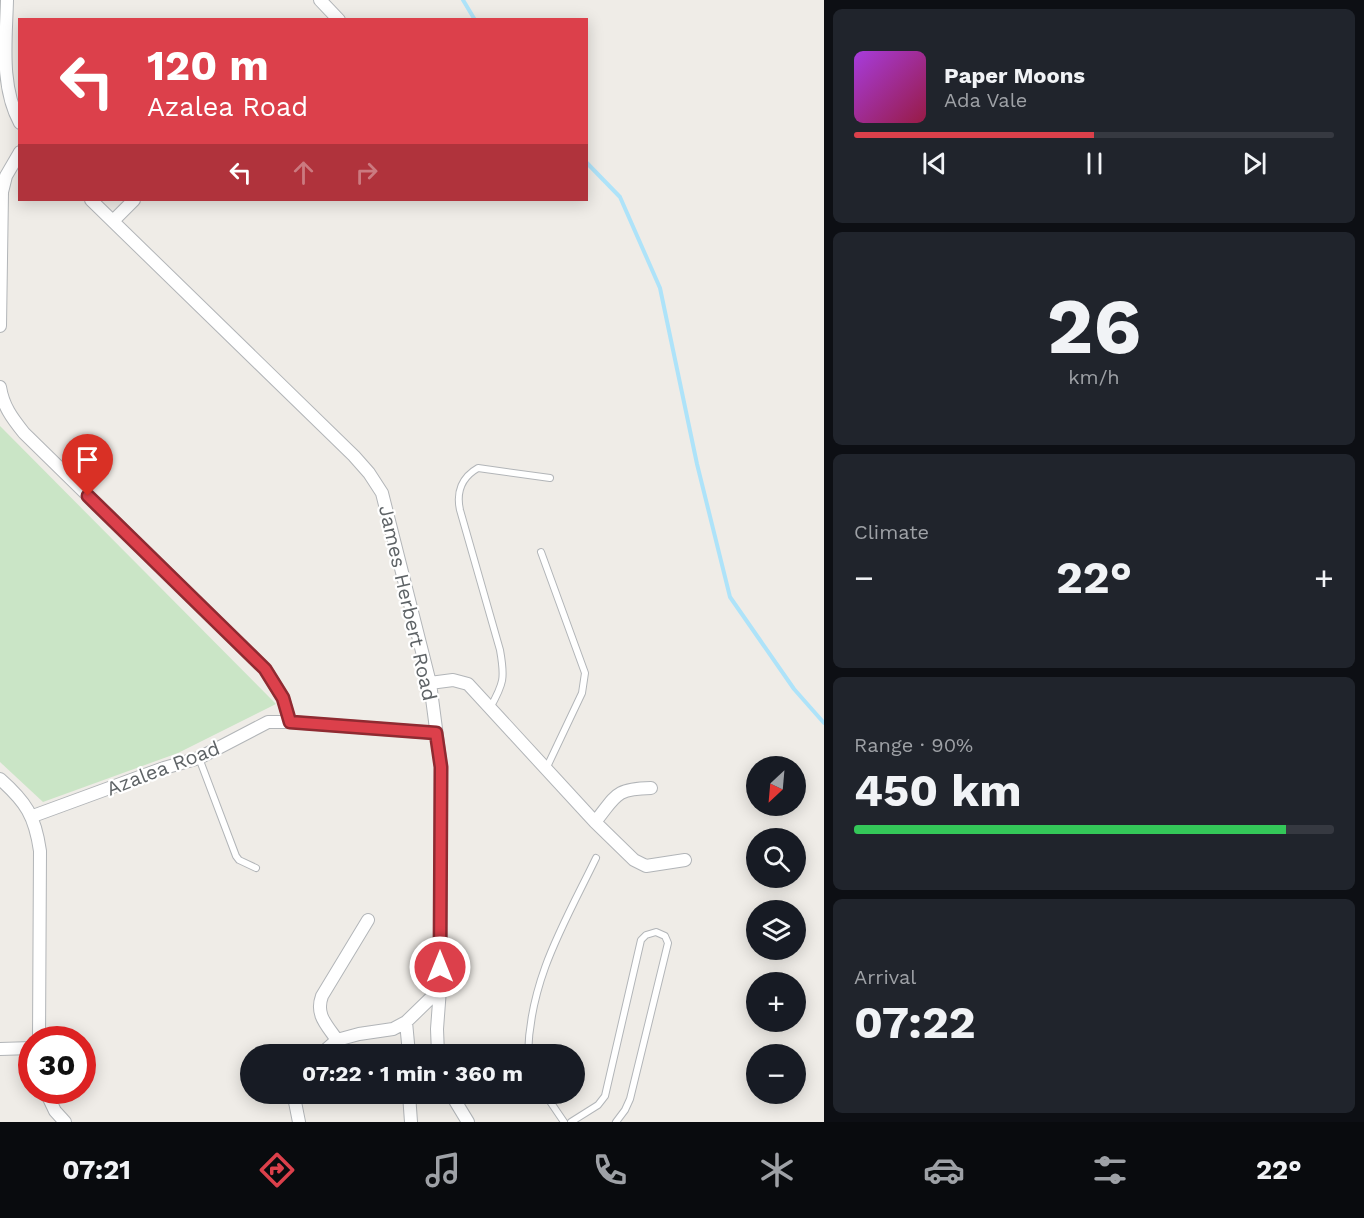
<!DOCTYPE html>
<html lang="en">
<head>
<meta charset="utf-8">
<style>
  body { margin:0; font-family:"Work Sans",sans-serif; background:#20242c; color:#f1f3f6; height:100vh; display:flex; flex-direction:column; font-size:22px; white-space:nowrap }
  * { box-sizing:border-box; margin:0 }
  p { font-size:20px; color:#9ea1a6 }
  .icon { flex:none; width:33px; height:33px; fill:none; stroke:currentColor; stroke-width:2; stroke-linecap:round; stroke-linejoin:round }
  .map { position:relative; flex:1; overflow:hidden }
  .panel { display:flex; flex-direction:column; gap:9px; padding:9px; background:#0d0f14; width:540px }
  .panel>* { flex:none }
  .guide { position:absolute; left:18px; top:18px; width:570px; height:183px; border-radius:0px; box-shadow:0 3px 15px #0003; background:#dc404b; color:#fff; overflow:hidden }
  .needle { width:39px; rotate:206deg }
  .tools { position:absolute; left:746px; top:756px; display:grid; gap:12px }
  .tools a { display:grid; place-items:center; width:60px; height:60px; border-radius:50%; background:#171b24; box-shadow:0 3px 15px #0003; font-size:30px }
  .speed { position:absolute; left:18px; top:1026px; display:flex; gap:12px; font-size:30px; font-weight:700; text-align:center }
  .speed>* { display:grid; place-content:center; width:78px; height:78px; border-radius:50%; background:#171b24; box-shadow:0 3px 15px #0003; line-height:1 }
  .speed .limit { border:9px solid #d22; background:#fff; color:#111 }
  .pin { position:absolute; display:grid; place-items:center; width:51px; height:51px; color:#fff; margin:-62px -26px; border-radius:50% 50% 50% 0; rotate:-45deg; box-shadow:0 0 6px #0007 }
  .pin .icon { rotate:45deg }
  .me { position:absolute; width:66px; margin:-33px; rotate:0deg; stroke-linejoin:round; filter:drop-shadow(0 0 4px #0008) }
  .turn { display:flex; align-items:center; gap:21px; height:126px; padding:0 30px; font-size:27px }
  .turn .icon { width:78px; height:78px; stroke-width:2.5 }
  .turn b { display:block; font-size:42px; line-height:51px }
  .lanes { display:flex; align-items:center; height:57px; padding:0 30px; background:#0003; justify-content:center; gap:30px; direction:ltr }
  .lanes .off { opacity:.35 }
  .big { font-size:45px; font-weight:700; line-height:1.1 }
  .panel .card { flex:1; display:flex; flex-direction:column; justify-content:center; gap:9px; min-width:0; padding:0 21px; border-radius:9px; background:#20242c }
  .panel .dial { align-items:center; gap:0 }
  .dial b { font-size:78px; line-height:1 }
  .song { display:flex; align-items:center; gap:18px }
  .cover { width:72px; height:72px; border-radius:9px; background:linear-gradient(135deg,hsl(280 70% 55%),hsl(340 70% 35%)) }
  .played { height:6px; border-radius:3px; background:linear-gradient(90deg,#dc404b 50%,#363941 50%) }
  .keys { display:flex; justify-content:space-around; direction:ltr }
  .heat { display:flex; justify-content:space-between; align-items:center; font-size:33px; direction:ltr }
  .charge { height:9px; border-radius:4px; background:linear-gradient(90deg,#34c759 90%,#363941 0) }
  .trip { position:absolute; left:240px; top:1044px; width:345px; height:60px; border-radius:30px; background:#171b24; box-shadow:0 3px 15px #0003; font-weight:700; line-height:60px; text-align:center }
  .tab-bar { display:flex; height:96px; justify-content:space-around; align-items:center; background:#090b0e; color:#9ea1a6 }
  .tab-bar .icon { width:42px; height:42px }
  .tab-bar .active { color:#dc404b }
  .tab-bar b { font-size:27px; color:#f1f3f6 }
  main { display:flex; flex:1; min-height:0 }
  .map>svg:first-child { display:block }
  .green { fill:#cae5c6 }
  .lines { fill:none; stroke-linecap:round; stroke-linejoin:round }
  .stream { stroke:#aee3f9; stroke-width:4 }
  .service-casing { stroke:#b2b5b8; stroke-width:8 }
  .minor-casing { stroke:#b2b5b8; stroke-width:14 }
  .service { stroke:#fff; stroke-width:6 }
  .minor { stroke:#fff; stroke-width:12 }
  .route-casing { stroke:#8f2a31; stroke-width:15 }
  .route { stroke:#dc404b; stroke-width:10 }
  .labels { text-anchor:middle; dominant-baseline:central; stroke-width:4.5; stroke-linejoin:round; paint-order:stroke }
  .street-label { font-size:20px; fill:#5e6366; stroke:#fff }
</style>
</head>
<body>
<main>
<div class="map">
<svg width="824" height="1122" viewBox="0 0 824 1122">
  <rect width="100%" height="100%" fill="#efece7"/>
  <path class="green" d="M 0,426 L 276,704 L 178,753 L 43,802 L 0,762 Z"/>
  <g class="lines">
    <path class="stream" d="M 463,0 L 475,20
      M 586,162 L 620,197 L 660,288 L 697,464 L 730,597 L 794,689 L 824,723"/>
    <defs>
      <path id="service" d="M 541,552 L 585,673 L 582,693 L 546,769
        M 490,708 C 504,683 505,678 500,650 L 460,510 C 456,492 462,477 478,468 L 550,478
        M 199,758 L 236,856 L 239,860 L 256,868
        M 528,1054 C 530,979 564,924 596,858
        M 545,1094 L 564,1122
        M 571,1122 L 598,1105 L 605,1096 L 641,940 L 646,935 L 656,932 L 665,936 L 668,943 L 630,1099 L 625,1110 L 616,1122"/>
      <path id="minor" d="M 7,0 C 6,41 0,86 20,123
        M 320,0 L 339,20
        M 91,200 L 354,456 L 369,473 L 382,493 L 430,683 L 441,767 L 440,989 L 437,1029 L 438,1054
        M 113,221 L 134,200
        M 0,326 L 2,192 L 6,176 L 20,152
        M 0,387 C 3,406 12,418 24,433 L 265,669 L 283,698 L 290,722
        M 430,683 L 453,680 L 468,684 L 595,822 L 634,860 L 646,866 L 685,860
        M 0,779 C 26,802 35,816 40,851 L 39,1040
        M 33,816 L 164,768 L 199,758 L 268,722 L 290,722 L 436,733
        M 595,822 C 617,795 614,789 651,788
        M 406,1022 L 409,1054
        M 337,1040 C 327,1025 315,1015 322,996 L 368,920
        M 0,1049 L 32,1048
        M 321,1054 L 337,1040 L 359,1034 L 393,1029 L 406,1022 L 440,989
        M 45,1090 L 55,1111 L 65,1122
        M 296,1094 L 295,1102 L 299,1122
        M 409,1094 L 411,1122
        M 451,1094 L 468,1122"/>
    </defs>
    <use href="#service" class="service-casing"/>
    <use href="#minor" class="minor-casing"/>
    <use href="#service" class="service"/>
    <use href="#minor" class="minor"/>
  </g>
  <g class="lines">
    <defs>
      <path id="route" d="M 88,496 L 265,669 L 283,698 L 290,722 L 436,733 L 441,767 L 440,967"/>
    </defs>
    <use href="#route" class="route-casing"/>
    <use href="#route" class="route"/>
  </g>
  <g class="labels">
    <g class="street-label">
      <text transform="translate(408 603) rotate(77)">James Herbert Road</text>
      <text transform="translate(163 768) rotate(-21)">Azalea Road</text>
    </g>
  </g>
</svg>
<div class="tools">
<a><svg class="needle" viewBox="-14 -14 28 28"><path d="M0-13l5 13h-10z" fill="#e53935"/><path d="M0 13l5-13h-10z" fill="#9ea1a6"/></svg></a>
<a><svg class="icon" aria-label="search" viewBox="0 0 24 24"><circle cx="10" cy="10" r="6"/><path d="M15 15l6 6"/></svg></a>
<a><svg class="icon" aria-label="layers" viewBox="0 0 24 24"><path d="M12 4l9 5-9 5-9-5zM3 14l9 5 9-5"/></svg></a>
<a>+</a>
<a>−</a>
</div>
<div class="speed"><div class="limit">30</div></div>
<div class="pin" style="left:88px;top:496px;background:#d93025"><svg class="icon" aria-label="arrive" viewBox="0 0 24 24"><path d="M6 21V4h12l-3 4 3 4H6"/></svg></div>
<svg class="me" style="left:440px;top:967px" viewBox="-20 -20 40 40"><circle r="17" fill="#dc404b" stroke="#fff" stroke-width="3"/><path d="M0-11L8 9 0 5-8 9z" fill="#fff"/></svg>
<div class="trip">07:22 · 1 min · 360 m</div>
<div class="guide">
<div class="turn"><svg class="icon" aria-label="left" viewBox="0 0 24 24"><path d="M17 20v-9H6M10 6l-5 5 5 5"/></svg><div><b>120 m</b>Azalea Road</div></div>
<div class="lanes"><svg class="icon" aria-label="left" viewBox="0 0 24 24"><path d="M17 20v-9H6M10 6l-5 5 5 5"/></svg><svg class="icon off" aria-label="ahead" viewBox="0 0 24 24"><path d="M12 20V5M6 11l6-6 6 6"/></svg><svg class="icon off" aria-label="right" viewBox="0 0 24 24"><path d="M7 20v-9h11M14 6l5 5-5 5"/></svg></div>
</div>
</div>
<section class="panel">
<div class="card">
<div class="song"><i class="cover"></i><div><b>Paper Moons</b><p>Ada Vale</p></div></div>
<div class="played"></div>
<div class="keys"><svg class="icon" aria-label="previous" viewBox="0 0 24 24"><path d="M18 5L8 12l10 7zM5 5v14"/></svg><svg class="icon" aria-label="pause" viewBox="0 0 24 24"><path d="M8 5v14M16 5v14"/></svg><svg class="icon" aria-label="next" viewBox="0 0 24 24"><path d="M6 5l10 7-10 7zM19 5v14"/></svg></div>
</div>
<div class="card dial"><b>26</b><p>km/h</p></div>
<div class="card"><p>Climate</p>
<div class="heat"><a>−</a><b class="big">22°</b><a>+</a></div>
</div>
<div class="card"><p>Range · 90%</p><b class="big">450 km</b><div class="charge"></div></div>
<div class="card"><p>Arrival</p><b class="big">07:22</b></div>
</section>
</main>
<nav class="tab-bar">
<b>07:21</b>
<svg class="icon active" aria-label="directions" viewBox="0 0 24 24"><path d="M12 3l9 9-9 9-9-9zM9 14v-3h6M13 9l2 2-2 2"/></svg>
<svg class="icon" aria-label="music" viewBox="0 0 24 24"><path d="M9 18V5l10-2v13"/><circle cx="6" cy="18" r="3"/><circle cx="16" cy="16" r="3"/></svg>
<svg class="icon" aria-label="phone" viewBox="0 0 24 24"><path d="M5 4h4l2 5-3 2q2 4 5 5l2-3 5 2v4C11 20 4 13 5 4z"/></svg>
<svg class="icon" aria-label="climate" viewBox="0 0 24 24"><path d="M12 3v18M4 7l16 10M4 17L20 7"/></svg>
<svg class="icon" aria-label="car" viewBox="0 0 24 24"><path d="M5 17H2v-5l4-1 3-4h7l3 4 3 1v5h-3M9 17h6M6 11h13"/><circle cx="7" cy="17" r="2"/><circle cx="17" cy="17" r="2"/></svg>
<svg class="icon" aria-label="filters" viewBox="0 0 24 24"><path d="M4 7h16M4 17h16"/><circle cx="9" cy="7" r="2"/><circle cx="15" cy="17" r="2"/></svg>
<b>22°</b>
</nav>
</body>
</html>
